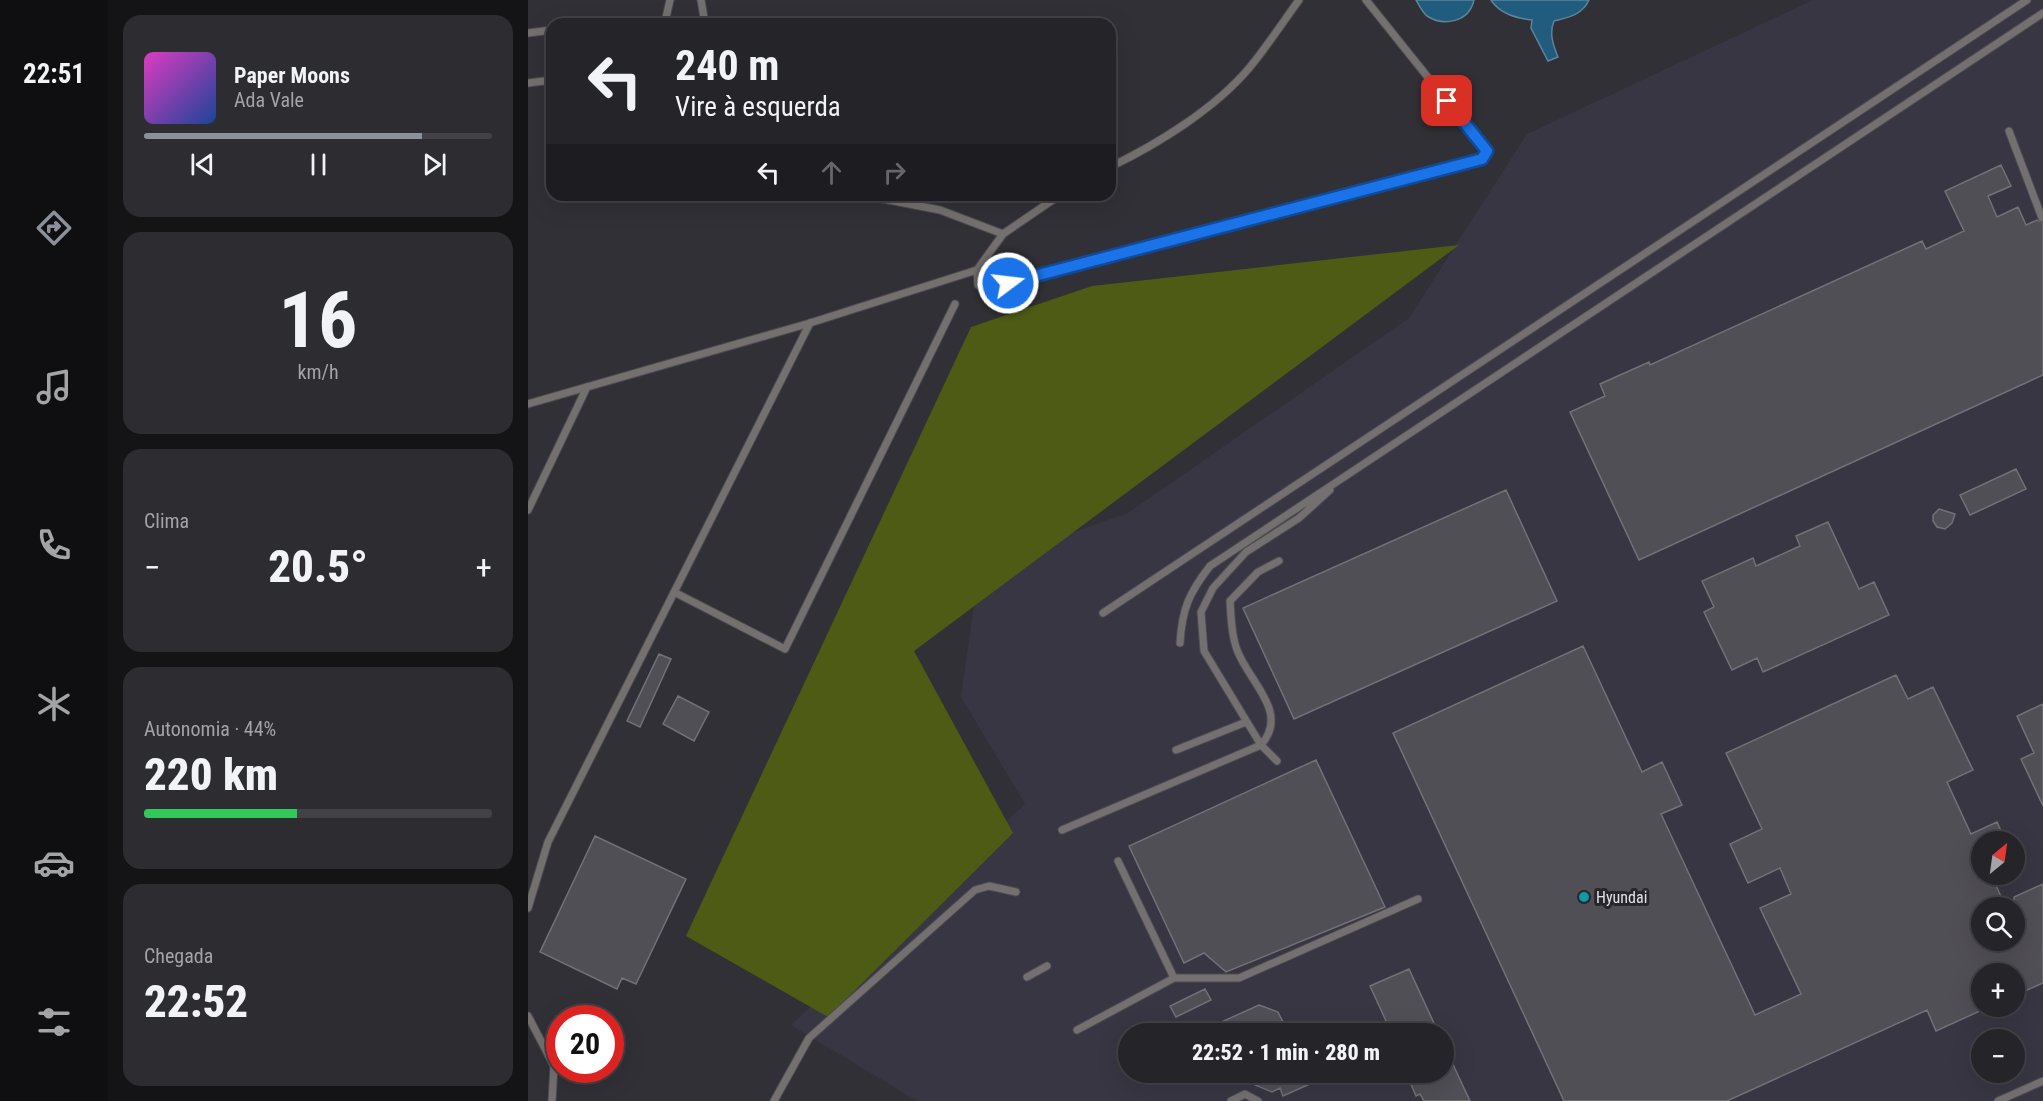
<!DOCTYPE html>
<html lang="pt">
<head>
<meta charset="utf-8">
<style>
  body { margin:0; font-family:"Roboto Condensed",sans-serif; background:#2d2c30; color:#f1f3f6; height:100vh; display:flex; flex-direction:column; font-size:22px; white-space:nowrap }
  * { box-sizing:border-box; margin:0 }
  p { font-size:20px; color:#a3a4a8 }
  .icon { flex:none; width:33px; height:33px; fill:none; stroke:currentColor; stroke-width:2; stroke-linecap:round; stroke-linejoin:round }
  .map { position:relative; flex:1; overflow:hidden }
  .details { display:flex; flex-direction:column; gap:15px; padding:15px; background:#141416; width:420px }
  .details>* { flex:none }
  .banner { position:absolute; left:18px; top:18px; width:570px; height:183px; border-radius:18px; box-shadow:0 6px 24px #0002,0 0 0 2px #424145; background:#252428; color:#f1f3f6; overflow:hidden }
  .needle { width:39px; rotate:29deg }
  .buttons { position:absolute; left:1443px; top:831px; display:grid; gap:12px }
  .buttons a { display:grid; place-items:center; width:54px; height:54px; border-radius:50%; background:#252428; box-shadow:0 6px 24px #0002,0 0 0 2px #424145; font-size:30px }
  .speed { position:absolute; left:18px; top:1005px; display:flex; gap:12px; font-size:30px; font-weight:700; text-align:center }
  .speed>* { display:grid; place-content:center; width:78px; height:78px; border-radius:50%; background:#252428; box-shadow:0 6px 24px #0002,0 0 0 2px #424145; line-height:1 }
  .speed .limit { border:9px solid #d22; background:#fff; color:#111 }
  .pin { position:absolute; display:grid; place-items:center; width:51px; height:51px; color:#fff; margin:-26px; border-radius:12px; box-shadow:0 3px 9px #0006 }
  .me { position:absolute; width:66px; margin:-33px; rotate:75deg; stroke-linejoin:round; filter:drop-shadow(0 0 4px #0008) }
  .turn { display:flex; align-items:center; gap:21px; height:126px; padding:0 30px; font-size:27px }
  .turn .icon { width:78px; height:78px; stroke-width:2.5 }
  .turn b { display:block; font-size:42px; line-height:51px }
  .lanes { display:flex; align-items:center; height:57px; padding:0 30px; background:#0003; justify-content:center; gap:30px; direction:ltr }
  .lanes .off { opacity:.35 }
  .big { font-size:45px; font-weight:800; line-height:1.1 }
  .details .widget { flex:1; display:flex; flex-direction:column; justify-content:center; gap:9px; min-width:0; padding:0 21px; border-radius:18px; background:#2d2c30 }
  .details .dial { align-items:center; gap:0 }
  .dial b { font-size:78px; line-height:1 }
  .song { display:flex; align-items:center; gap:18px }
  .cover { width:72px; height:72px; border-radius:9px; background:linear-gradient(135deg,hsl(310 70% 55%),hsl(220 70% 35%)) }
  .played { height:6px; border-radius:3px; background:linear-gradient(90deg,#8c9099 80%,#424145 80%) }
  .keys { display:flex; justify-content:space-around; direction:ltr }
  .heat { display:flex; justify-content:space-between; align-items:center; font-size:33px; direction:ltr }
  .charge { height:9px; border-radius:4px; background:linear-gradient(90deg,#34c759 44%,#424145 0) }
  .trip { position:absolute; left:590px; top:1023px; width:336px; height:60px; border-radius:30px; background:#252428; box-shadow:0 6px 24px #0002,0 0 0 2px #424145; font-weight:800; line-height:60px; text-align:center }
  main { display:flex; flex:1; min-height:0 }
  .tab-bar { display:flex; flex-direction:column; width:108px; justify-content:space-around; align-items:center; background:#0f0e10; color:#a3a4a8 }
  .tab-bar .icon { width:42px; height:42px }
  .tab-bar .on { color:#8c9099 }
  .tab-bar b { font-size:27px; color:#f1f3f6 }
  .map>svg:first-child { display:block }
  .built { fill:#383642; fill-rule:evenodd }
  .green { fill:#4e5b14 }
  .water { fill:#215c7e; stroke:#5b849d; stroke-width:1.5 }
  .building { fill:#514f56; stroke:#727178; stroke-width:1.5 }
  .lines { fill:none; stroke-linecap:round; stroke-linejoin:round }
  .service-casing { stroke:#4d4c52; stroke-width:9 }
  .service { stroke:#73706f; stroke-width:7 }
  .route-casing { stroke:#114b97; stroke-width:15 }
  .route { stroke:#1a73e8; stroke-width:10 }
  .culture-dot { fill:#0f9aa8; stroke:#27262c; stroke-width:2 }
  .labels { text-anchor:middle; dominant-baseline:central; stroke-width:6; stroke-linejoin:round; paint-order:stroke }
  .poi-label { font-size:16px; fill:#e2e1e5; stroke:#27262c; text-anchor:start }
</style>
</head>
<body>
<main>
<nav class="tab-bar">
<b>22:51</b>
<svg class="icon on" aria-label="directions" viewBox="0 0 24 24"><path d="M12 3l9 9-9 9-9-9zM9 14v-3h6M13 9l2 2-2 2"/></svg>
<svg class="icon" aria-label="music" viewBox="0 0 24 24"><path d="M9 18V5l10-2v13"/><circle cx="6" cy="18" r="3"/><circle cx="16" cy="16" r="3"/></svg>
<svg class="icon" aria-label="phone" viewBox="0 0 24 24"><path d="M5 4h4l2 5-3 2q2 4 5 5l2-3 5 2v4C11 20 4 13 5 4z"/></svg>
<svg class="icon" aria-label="climate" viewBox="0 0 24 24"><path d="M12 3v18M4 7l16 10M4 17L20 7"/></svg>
<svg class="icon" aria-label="car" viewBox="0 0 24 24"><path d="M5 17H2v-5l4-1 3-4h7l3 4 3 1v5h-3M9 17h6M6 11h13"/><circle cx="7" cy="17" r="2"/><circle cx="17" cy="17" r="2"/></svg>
<svg class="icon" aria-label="filters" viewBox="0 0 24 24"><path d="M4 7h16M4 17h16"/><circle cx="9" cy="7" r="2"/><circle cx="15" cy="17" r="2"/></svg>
</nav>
<section class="details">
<div class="widget">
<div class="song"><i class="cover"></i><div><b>Paper Moons</b><p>Ada Vale</p></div></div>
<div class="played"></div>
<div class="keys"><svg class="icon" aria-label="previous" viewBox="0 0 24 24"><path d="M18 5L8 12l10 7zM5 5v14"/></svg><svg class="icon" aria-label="pause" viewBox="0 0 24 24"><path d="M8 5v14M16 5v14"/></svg><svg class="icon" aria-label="next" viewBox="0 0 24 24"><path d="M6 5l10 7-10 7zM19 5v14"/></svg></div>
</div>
<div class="widget dial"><b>16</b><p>km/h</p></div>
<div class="widget"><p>Clima</p>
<div class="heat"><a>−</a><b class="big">20.5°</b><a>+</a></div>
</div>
<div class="widget"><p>Autonomia · 44%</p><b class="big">220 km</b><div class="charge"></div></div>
<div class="widget"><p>Chegada</p><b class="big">22:52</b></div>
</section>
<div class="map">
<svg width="1515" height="1101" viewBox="0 0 1515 1101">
  <rect width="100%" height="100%" fill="#313036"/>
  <path class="built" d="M 1285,0 L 1515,0 L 1515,1101 L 389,1101 L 263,1025 L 497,804 L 433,697 L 446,606 L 514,543 L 600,513 L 881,318 L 999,134 ZM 1454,842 L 1486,842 L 1486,874 L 1454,874 ZM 1454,908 L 1486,908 L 1486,940 L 1454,940 ZM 1454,974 L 1486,974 L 1486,1006 L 1454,1006 ZM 600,1034 L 915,1034 L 915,1072 L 600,1072 ZM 1454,1040 L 1486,1040 L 1486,1072 L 1454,1072 Z"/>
  <path class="green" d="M 931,245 L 386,651 L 485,833 L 300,1017 L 158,936 L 443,327 L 564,286 Z"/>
  <path class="water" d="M 888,0 L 946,0 C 941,22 916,27 899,16 C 894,12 891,5 888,0 Z
    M 963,0 L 1061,0 C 1054,15 1041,17 1026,21 C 1021,33 1025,45 1030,57 L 1020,61 L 1003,28 L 1004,20 C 988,18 972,14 963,0 Z"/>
  <path class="building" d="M 1473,165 L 1483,186 L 1460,196 L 1469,217 L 1490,207 L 1498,225 L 1509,220 L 1515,223 L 1515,375 L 1111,560 L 1042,412 L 1077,396 L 1072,384 L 1121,362 L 1122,365 L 1394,241 L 1398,249 L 1436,231 L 1417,191 Z
    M 1488,469 L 1498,489 L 1442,515 L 1432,495 Z
    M 978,490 L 1029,601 L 766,719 L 715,608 Z
    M 1411,509 L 1427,514 L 1424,523 L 1417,529 L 1409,527 L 1405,521 L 1405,515 Z
    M 1300,522 L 1331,589 L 1346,582 L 1361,615 L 1235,672 L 1229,658 L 1204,670 L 1176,612 L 1186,607 L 1174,581 L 1225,558 L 1228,566 L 1272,546 L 1268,536 Z
    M 1055,646 L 1114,772 L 1134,762 L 1154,805 L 1133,814 L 1227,1015 L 1273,994 L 1232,908 L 1263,894 L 1252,868 L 1220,883 L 1202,844 L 1234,829 L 1198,753 L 1368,675 L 1380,699 L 1405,687 L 1445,770 L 1419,782 L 1443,834 L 1469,822 L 1478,842 L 1447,842 L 1454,855 L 1454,874 L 1463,874 L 1478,908 L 1454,908 L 1454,940 L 1486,940 L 1486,897 L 1515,884 L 1515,983 L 1486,996 L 1486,974 L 1454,974 L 1454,1010 L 1408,1031 L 1399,1010 L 1199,1101 L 1036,1101 L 865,733 Z
    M 131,654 L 143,659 L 112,727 L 99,721 Z
    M 150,696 L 181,712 L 166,741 L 135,724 Z
    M 1515,704 L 1515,806 L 1493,759 L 1506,753 L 1489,716 Z
    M 788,760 L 857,907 L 698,972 L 676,953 L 656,963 L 601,846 Z
    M 67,836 L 158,879 L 108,984 L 94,978 L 89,989 L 12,952 Z
    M 881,969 L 911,1034 L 864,1034 L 842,986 Z
    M 677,989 L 683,1000 L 648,1017 L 642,1006 Z
    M 731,1005 L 750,1012 L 761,1034 L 667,1034 Z
    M 915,1043 L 942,1101 L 896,1101 L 892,1094 L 888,1096 L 882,1082 L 886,1080 L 882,1072 L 915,1072 Z
    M 696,1072 L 779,1072 L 784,1083 L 755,1096 L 752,1088 L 744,1092 Z"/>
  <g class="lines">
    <defs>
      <path id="service" d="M 173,0 L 177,24
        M 65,24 L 137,22 L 142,0
        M 0,33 L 24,30
        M 0,83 L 24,80
        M 1481,131 L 1514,218
        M 582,167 C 630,144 688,108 722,67 C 740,45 755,22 771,0
        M 335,195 L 412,210 L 475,234
        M 532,195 L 475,234 L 449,270 L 450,285 L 458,288 L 954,159 L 959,151 L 838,0
        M 0,404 L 282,323 L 449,270
        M 0,510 L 59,387
        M 146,592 L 257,649 L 427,304
        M 575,613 L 1499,0
        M 652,643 C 654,609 661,593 682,566 L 1515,13
        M 648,750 L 718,722
        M 749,761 L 733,745 L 676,651 L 673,612 L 685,588 L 718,552 L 771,518 L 802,490
        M 534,830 L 733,745 C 763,711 718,680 708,647 C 703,632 703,616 702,601 L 730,572 L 751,561
        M 590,861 L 646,978 L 711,978 L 890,899
        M 0,908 L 20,842 L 282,323
        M 499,977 L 519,966
        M 0,1016 L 26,1066 L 24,1101
        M 549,1030 L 646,978
        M 246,1101 L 281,1038 L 447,890 L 461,886 L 488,892
        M 703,1101 L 717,1094 L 730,1101
        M 1470,1101 L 1515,1081"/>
    </defs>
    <use href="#service" class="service-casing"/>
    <use href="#service" class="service"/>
  </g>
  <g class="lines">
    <defs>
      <path id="route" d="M 480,283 L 954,159 L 959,151 L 919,101"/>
    </defs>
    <use href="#route" class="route-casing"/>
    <use href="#route" class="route"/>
  </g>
  <circle class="culture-dot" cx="1056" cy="897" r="6"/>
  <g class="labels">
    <g class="poi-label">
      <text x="1068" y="897">Hyundai</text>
    </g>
  </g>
</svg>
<div class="buttons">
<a><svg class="needle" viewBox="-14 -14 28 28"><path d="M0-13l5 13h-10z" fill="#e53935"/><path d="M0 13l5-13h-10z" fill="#a3a4a8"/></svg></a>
<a><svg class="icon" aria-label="search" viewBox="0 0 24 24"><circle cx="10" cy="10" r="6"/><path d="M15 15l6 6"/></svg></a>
<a>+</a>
<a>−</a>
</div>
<div class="speed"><div class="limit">20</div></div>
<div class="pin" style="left:919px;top:101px;background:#d93025"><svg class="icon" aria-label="arrive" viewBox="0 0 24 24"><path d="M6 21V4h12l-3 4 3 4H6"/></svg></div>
<svg class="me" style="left:480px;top:283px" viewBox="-20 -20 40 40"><circle r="17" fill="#1a73e8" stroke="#fff" stroke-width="3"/><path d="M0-11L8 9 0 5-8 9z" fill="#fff"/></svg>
<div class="trip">22:52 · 1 min · 280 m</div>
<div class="banner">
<div class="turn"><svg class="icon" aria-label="left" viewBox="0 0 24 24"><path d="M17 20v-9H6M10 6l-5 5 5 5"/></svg><div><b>240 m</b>Vire à esquerda</div></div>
<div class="lanes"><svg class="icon" aria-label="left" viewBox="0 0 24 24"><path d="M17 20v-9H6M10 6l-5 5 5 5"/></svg><svg class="icon off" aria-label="ahead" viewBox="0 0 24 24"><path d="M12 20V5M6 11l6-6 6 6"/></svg><svg class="icon off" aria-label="right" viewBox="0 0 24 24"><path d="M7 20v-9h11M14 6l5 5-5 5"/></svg></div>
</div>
</div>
</main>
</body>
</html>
